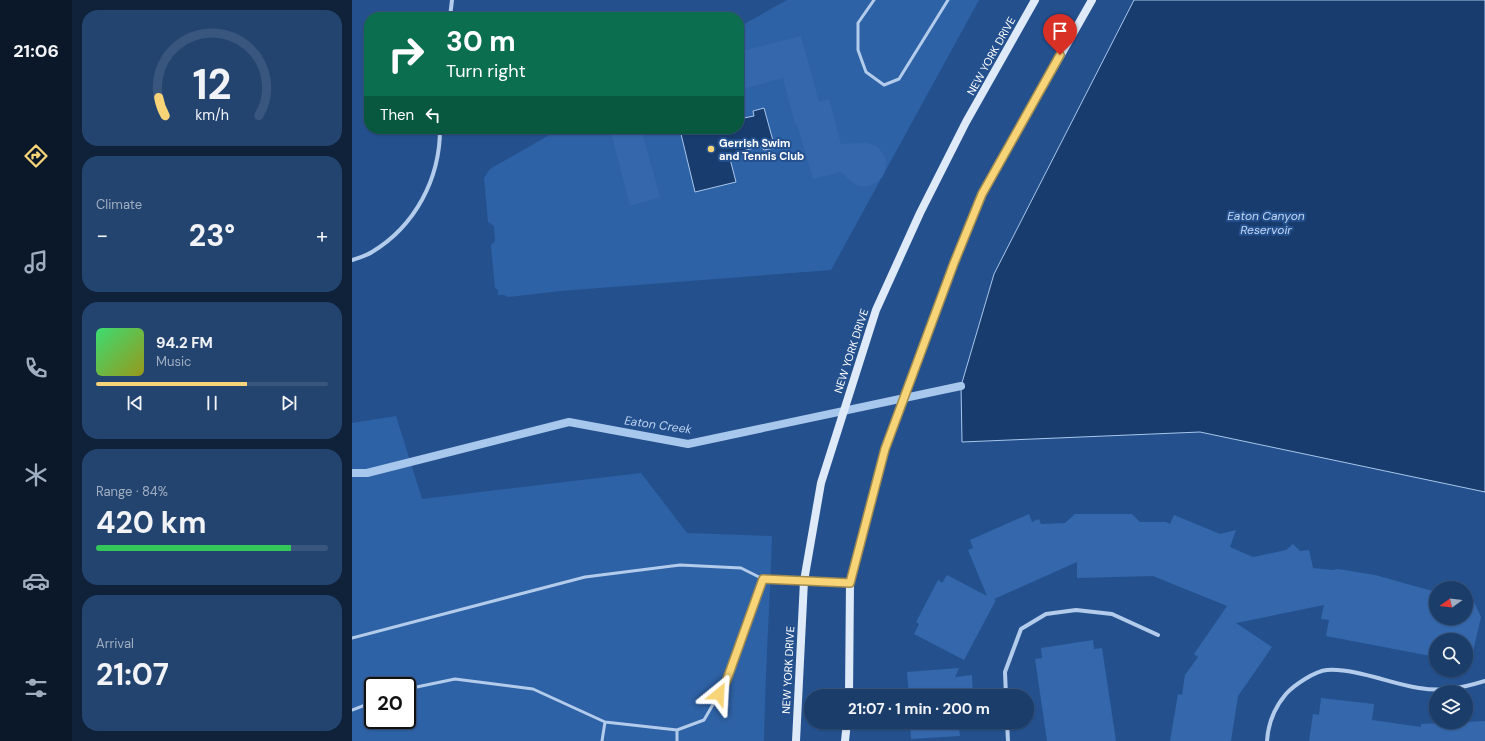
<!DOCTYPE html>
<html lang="en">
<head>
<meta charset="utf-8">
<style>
  body { margin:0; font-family:"DM Sans",sans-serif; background:#244470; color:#f1f3f6; height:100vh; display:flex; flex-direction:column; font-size:15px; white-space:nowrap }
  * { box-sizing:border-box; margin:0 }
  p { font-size:13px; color:#a0aec1 }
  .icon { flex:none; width:22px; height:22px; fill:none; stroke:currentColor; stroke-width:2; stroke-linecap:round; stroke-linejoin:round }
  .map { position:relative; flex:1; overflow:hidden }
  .drawer { display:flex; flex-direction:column; gap:10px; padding:10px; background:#0f223a; width:280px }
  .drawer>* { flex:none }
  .banner { position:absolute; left:12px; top:12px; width:380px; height:122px; border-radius:16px; box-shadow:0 1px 3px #0004,0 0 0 1px #39567e; background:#0b6e4f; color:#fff; overflow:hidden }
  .needle { width:26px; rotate:256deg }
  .fabs { position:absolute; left:1077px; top:581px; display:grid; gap:8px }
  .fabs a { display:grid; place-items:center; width:44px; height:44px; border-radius:50%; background:#1b3d6a; box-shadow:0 1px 3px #0004,0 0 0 1px #39567e; font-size:20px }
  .speed { position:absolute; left:12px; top:677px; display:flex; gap:8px; font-size:20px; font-weight:700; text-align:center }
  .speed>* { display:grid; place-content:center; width:52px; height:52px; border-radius:50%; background:#1b3d6a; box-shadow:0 1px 3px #0004,0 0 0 1px #39567e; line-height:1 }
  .speed .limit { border:2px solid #111; border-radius:6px; background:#fff; color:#111 }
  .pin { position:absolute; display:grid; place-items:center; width:34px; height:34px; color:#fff; margin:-41px -17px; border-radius:50% 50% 50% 0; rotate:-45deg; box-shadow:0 0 4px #0007 }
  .pin .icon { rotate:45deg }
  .me { position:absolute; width:44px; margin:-22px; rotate:27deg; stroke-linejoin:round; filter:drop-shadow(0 0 3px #0008) }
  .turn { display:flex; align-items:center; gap:14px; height:84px; padding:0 16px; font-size:18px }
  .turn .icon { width:52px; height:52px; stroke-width:2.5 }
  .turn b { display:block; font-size:28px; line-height:34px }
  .then { display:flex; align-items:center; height:38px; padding:0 16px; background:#0003; gap:8px; font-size:15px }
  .big { font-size:30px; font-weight:700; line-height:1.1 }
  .drawer .widget { flex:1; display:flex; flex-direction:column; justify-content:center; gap:6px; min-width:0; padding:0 14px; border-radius:16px; background:#244470 }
  .drawer .dial { align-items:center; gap:0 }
  .dial svg { height:104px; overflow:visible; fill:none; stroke:#39567e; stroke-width:7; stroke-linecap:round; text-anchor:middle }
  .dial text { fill:#f1f3f6; stroke:none }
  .song { display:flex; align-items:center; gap:12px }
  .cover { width:48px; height:48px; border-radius:6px; background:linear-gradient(135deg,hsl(140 70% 55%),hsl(60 70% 35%)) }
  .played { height:4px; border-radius:2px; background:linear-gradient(90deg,#f6d477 65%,#39567e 65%) }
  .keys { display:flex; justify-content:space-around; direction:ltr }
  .heat { display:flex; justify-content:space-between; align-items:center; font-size:22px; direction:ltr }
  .charge { height:6px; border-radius:3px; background:linear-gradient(90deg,#34c759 84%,#39567e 0) }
  .trip { position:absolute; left:452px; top:689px; width:230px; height:40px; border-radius:20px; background:#1b3d6a; box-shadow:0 1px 3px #0004,0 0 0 1px #39567e; font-weight:700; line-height:40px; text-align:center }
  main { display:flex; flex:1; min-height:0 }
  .menu { display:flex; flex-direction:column; width:72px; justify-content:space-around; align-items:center; background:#0b182a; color:#a0aec1 }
  .menu .icon { width:28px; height:28px }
  .menu .on { color:#f6d477 }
  .menu b { font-size:18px; color:#f1f3f6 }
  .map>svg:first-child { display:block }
  .green { fill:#2e62a6; fill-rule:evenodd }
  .water { fill:#193c6e; stroke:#a8c7ec }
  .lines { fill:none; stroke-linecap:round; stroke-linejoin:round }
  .stream { stroke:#a8c7ec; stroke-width:8 }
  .building { fill:#3467ab }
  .service { stroke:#b4cceb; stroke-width:3 }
  .minor { stroke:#b4cceb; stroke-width:4 }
  .secondary { stroke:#dfeaf9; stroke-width:8 }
  .route-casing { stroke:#a08a4d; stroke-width:10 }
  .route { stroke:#f6d477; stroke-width:7 }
  .poi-dot { fill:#f6d477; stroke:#24518e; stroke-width:1.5 }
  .labels { text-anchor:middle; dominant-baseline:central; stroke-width:4; stroke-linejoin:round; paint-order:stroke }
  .street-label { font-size:11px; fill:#fff; stroke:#24518e }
  .poi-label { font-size:11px; font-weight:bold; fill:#fff; stroke:#24518e; text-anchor:start }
  .water-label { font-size:12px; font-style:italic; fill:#c0d6f2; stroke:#24518e }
</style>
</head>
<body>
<main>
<nav class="menu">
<b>21:06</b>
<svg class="icon on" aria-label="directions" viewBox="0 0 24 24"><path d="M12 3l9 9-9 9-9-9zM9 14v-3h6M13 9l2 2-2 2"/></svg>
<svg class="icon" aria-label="music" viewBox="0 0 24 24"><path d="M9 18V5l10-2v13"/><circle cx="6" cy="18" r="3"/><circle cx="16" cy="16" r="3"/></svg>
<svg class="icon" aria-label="phone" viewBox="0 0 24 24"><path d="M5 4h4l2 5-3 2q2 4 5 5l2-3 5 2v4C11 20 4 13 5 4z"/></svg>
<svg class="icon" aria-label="climate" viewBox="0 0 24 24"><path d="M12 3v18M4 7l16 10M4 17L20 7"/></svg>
<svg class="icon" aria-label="car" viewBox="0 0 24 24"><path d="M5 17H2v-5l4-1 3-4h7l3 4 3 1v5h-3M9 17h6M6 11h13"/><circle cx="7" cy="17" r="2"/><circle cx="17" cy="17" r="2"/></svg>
<svg class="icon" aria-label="filters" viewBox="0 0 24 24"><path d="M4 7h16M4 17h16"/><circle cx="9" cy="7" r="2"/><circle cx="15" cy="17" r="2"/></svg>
</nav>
<section class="drawer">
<div class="widget dial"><svg viewBox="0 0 100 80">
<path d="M14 69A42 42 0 1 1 86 69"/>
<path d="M14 69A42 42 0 0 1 9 55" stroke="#f6d477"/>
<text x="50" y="56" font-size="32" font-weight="700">12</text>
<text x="50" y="72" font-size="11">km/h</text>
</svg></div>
<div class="widget"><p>Climate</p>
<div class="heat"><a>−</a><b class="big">23°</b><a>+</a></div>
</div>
<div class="widget">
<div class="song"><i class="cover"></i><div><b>94.2 FM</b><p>Music</p></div></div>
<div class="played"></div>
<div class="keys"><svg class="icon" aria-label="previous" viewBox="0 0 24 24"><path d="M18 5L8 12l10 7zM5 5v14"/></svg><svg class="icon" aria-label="pause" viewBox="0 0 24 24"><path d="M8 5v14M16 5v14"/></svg><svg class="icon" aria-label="next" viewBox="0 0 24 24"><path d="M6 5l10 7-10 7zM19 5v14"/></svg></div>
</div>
<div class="widget"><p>Range · 84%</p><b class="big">420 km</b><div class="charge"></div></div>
<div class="widget"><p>Arrival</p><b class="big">21:07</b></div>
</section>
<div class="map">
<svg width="1133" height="741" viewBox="0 0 1133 741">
  <rect width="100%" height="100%" fill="#24518e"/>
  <path class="green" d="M 435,0 L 627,0 L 479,270 L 208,291 L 156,297 L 152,295 L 146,295 L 146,290 L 143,288 L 139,245 L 143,241 L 142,226 L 136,222 L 132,178 L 138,169 L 208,129 L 387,129 L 387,27 Z
    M 44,416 L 70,499 L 289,473 L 335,533 L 420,536 C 418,604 413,673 412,741 L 0,741 L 0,423 ZM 21,686 L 55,686 L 55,720 L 21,720 Z"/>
  <path class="water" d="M 782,0 L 1133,0 L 1133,492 L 848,432 L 610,442 L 609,386 L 642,274 Z
    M 412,108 L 423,148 L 412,150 L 409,146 L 377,155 L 384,182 L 343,192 L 329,134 L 348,129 L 387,129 L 387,119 L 402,116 L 401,111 Z"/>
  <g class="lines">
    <path class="stream" d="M 0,473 L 15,473 L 217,422 L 336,444 L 609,386"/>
  </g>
  <path class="building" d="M 449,36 L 467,102 L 477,99 L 489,144 L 515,143 L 524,146 L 530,152 L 534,159 L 534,168 L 531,176 L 525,182 L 518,186 L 509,187 L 501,183 L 489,172 L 461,179 L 445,124 L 443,124 L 431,78 L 387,90 L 387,52 Z
    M 258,129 L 289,129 L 308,197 L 278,206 Z
    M 677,514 L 680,522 L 687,519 L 689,524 L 713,523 L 723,514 L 780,514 L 788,522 L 814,522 L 818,524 L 822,515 L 868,534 L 884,530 L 878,547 L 901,557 L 934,550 L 941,544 L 948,551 L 957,550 L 961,568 L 980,570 L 986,569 L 1023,575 L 1084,592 L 1084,618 L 1114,618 L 1114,600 L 1122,602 L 1129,617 L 1120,656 L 1114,654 L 1114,640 L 1084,640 L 1084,657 L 974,636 L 977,620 L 969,619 L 972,605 L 884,623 L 920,647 L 886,696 L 879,741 L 818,741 L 826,694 L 830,695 L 833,675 L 846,657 L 842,654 L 875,606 L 801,576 L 725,578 L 725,562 L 642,599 L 644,600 L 612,660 L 562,634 L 567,624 L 564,622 L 586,580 L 590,583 L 595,575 L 635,596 L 616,550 L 621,548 L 618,540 Z
    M 741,640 L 742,649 L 750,648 L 764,741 L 695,741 L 683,659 L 690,658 L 689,648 Z
    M 607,668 L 603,677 L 620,675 L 621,696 L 557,696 L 555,672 Z
    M 969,698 L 1022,704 L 1020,720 L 1069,727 L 1069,724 L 1133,721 L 1133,741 L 957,741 L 961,714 L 967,715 Z
    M 558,722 L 622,722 L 623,728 L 607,729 L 608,736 L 559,739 Z"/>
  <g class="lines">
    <path class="service" d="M 522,0 L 506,23 L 506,50 L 514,72 L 532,85 L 547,79 L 596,0
      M 0,638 L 233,577 L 328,565 L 389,568 L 411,579 L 498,583
      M 55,689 L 103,679 L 181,689 L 253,722 L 325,730 L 352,720 L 374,682 L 411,579
      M 0,710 L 21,702
      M 325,730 L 325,741
      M 250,741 L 253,722"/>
    <path class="minor" d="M 98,17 L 100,0
      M 0,260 C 6,258 14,256 20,252 C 63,226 88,179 88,129
      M 654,696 L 653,672 L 669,629 L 694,614 L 724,610 L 760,614 L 806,635
      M 655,722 L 656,741
      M 915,741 C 916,724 923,707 934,694 C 942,685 963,671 975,670 C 1003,668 1040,684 1067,688 C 1092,692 1110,688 1133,681"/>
    <path class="secondary" d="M 497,696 L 498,583 L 533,449 L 597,276 L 630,194 L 740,0
      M 444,741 L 452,581 L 469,483 L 524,310 L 568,213 L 614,122 L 683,0
      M 493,741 L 495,722"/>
  </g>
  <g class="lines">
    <defs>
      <path id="route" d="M 367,694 L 374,682 L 411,579 L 498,583 L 533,449 L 602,263 L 630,194 L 708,55"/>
    </defs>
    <use href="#route" class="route-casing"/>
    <use href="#route" class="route"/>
  </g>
  <circle class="poi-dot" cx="359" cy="149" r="4"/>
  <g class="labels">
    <g class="street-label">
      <text transform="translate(639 56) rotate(-61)">NEW YORK DRIVE</text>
      <text transform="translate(499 351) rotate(-72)">NEW YORK DRIVE</text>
      <text transform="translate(436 670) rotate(-87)">NEW YORK DRIVE</text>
    </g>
    <g class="poi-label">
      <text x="367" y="143">Gerrish Swim<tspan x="367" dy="13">and Tennis Club</tspan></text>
    </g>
    <g class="water-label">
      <text x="914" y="216">Eaton Canyon<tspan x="914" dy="14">Reservoir</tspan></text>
      <text transform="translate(306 425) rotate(8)">Eaton Creek</text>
    </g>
  </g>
</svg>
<div class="fabs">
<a><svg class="needle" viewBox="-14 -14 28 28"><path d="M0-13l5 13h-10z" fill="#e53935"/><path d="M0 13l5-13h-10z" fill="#a0aec1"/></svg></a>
<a><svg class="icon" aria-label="search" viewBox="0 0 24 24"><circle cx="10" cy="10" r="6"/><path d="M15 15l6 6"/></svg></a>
<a><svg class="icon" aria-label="layers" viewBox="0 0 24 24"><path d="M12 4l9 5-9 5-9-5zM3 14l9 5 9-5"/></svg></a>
</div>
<div class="speed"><div class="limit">20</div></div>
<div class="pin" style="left:708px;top:55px;background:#d93025"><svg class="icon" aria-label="arrive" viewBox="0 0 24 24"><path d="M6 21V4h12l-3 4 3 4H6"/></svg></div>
<svg class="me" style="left:367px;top:694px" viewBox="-20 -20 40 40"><path d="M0-17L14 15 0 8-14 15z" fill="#f6d477" stroke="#fff" stroke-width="4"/></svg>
<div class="trip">21:07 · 1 min · 200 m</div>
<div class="banner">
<div class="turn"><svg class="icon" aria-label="right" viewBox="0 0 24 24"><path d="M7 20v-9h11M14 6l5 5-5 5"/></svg><div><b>30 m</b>Turn right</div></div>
<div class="then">Then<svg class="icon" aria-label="left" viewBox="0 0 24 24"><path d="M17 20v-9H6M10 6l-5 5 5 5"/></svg></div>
</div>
</div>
</main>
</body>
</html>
